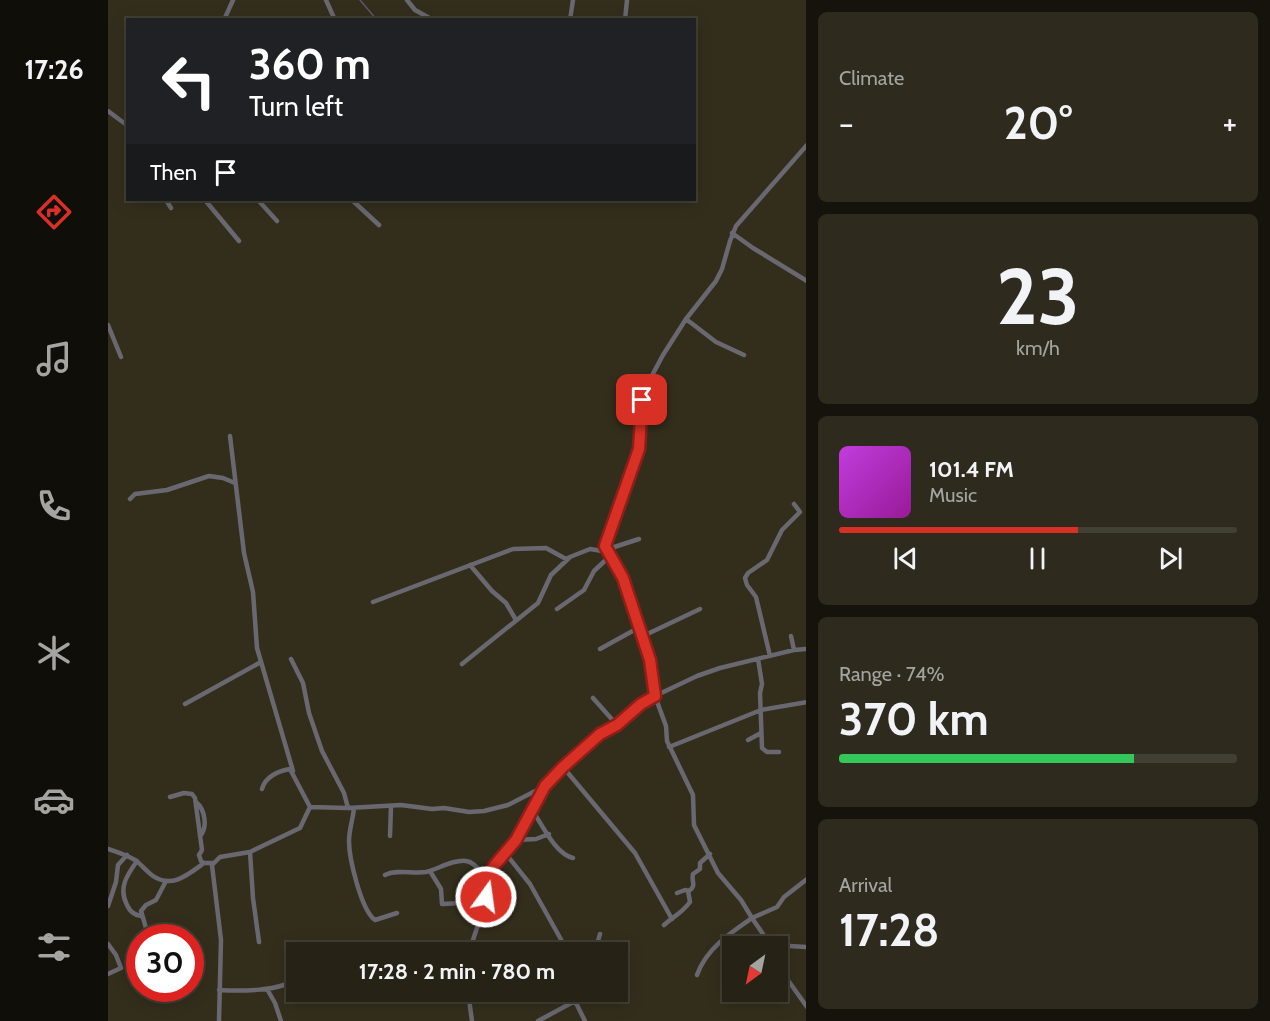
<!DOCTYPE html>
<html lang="en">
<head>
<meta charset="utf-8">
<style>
  body { margin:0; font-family:Cabin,sans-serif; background:#2e2a1e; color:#f1f3f6; height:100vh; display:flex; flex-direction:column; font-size:22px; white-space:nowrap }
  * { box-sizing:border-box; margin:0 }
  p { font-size:20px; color:#a4a4a0 }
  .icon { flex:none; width:33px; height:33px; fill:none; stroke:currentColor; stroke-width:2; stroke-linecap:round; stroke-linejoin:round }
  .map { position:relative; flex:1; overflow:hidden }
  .panel { display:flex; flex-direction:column; gap:12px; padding:12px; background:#15130c; width:464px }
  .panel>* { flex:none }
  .hud { position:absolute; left:18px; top:18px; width:570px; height:183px; border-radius:0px; box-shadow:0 3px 15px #0003,0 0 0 2px #423f34; background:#202124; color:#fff; overflow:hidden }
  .needle { width:39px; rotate:213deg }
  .tools { position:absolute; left:614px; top:936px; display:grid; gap:12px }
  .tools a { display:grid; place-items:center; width:66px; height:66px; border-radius:0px; background:#262215; box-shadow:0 3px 15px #0003,0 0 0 2px #423f34; font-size:30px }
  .speed { position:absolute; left:18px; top:924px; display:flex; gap:12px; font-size:30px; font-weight:700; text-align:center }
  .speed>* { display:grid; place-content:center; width:78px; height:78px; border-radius:50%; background:#262215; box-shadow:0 3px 15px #0003,0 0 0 2px #423f34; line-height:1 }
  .speed .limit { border:9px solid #d22; background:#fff; color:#111 }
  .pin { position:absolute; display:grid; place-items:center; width:51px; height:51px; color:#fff; margin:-26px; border-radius:12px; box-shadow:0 3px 9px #0006 }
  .me { position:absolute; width:66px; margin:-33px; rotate:14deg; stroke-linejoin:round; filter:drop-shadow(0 0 4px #0008) }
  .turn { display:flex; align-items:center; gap:21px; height:126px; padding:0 24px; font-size:27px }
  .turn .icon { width:78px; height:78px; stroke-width:2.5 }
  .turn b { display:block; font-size:42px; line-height:51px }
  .then { display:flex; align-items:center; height:57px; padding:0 24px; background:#0003; gap:12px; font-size:22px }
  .big { font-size:45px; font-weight:700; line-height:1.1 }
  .panel .tile { flex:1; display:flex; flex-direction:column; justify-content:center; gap:9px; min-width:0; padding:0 21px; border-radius:9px; background:#2e2a1e }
  .panel .dial { align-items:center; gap:0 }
  .dial b { font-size:78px; line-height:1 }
  .song { display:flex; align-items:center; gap:18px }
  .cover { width:72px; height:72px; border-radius:9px; background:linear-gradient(135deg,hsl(290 70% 55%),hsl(300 70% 35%)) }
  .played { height:6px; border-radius:3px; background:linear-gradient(90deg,#d93025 60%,#423f34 60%) }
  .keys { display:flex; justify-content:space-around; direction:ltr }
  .heat { display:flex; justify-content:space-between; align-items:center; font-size:33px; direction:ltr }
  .charge { height:9px; border-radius:4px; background:linear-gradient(90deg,#34c759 74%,#423f34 0) }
  .trip { position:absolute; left:178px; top:942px; width:342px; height:60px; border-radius:0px; background:#262215; box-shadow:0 3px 15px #0003,0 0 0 2px #423f34; font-weight:700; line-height:60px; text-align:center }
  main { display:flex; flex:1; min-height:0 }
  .menu { display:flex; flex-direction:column; width:108px; justify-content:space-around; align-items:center; background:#0f0e08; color:#a4a4a0 }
  .menu .icon { width:42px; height:42px }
  .menu .selected { color:#d93025 }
  .menu b { font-size:27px; color:#f1f3f6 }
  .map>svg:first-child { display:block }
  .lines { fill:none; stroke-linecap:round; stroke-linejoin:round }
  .stream { stroke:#5d5371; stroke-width:1.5 }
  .street { stroke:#696871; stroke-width:4.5 }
  .route-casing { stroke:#8d1f18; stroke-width:15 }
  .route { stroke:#d93025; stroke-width:10 }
</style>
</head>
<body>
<main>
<nav class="menu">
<b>17:26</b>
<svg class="icon selected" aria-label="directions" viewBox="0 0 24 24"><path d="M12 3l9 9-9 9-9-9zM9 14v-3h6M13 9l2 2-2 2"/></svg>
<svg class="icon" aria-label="music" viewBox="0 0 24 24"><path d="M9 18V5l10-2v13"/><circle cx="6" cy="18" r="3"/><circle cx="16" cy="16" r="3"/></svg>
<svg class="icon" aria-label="phone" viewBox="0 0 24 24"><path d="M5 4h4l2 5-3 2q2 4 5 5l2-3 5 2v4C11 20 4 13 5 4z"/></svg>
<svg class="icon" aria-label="climate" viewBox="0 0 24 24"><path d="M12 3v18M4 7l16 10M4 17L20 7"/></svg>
<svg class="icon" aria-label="car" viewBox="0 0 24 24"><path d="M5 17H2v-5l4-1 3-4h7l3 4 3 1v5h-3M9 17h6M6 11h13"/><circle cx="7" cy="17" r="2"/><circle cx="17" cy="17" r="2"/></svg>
<svg class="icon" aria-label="filters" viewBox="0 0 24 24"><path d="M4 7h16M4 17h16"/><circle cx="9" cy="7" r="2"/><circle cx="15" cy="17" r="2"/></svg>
</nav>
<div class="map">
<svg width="699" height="1021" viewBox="0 0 699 1021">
  <rect width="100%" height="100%" fill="#332e1c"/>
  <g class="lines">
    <path class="stream" d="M 252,0 L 269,20"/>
    <path class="street" d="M 218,0 L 227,20
      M 299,0 L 307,10 L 325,20
      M 116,20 L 125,0
      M 462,20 L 465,0
      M 517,20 L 519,0
      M 0,111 L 20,126
      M 699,145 L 628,226 L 622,241 L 614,269 L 608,281 L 578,319 L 555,355 L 540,383 L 533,405 L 531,449 L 497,546 L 515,577 L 542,660 L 547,696 L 558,726 L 559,741 L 585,795 L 586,825 L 610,873 L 633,900 L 644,918 L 669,907 L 676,897 L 699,879
      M 58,200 L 63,208
      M 97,200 L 131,241
      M 150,200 L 169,221
      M 244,200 L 271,225
      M 624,233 L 645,248 L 699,281
      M 578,319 L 608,342 L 636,355
      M 0,325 L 13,357
      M 122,436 L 136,553 L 145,592 L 149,648 L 185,771
      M 22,499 L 27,494 L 59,490 L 101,476 L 115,478 L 127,483
      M 362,565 L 384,591 L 398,603 L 408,620
      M 265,602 L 405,549 L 438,548 L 458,559 L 462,557
      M 449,609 L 476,590 L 486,571 L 502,556
      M 683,636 L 686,650
      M 533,637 L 592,609
      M 492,649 L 530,628
      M 662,656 L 648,597 L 639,585 L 637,578 L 640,573 L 659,560 L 674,530 L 692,512 L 686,504
      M 183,659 L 195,683 L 201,713 L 214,751 L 236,793 L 240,808
      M 650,659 L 654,684 L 652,693 L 654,748 L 659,752 L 671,752
      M 354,664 L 430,603 L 443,575 L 462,557 L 482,549 L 494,551 L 531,539
      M 485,698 L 509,725
      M 77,704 L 153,662
      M 640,740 L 653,733
      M 561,747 L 653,710 L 699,702
      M 455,767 L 527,853 L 564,919
      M 62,797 L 76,793 L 84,794 L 87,798 L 94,850 L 91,855 L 93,861 L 96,863
      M 88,802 C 97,809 100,828 92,836
      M 202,807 L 240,808 L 293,805 L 324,809 L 336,808 L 361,812 L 376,811 L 400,805 L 437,786
      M 246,808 C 245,819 241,830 241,841 C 241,858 253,910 267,920 L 289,913
      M 424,810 C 434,824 447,854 465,858
      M 282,836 L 283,806
      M 408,840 L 428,839 L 441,834
      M 0,849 C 9,852 18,855 27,860 C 33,864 38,871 45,876 C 64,889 81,874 96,863 L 106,863 L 112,857 L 142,852 L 192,828 L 202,807 L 182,769 C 170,771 157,777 154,789
      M 142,852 L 145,898 L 151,942
      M 398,854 L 422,884 L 460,952
      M 29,861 C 19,875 10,888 19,905 C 22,912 26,915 33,916
      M 106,863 L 104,865 L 113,940 L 111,1021
      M 322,871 L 333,889 L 334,904 L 354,903
      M 277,875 C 288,869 305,874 318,872 C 330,869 346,859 358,861 C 368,862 372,874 380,877
      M 569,893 L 577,890 L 581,891 C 589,885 583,882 585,874 L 592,869 L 592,863 L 602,854
      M 0,906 L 8,882 L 10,865 L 19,855
      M 374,913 L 358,910 L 353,899 L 358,886 L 379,878
      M 556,925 C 566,916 574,913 582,902 L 580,891
      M 41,938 L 33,911 L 38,905 L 48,900 L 58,881
      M 55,938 L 55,937
      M 0,944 L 8,955 L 13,968 L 0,974
      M 361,952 L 374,913 L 380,877 L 386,866 L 408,840 L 437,786 L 455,767 L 492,734 L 509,725 L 533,704 L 547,696 L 589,676 L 612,668 L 686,650 L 699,649
      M 473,952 L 490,941 L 492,934
      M 669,959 L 677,976 L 699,1007
      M 589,975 C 598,949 622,933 644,918 L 657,937 L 665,945 L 699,947
      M 159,989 L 167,1003 L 173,1021
      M 111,990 C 128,991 176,992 187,978
      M 360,992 L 364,1021
      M 468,992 L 467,1001 L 477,1021
      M 430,1021 L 467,1001"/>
  </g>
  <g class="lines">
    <defs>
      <path id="route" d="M 378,897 L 380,877 L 386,866 L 408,840 L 437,786 L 455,767 L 492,734 L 509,725 L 533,704 L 547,696 L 542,660 L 515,578 L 497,546 L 531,449 L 534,400"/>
    </defs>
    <use href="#route" class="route-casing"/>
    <use href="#route" class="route"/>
  </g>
</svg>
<div class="tools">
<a><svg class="needle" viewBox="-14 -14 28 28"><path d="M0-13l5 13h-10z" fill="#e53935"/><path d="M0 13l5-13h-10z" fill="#a4a4a0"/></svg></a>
</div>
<div class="speed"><div class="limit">30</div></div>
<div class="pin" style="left:534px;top:400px;background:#d93025"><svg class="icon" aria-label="arrive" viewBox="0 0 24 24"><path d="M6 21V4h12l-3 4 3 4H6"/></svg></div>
<svg class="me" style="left:378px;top:897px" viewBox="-20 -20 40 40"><circle r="17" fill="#d93025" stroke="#fff" stroke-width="3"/><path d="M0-11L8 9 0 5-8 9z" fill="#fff"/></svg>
<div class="trip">17:28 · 2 min · 780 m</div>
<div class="hud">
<div class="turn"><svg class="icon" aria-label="left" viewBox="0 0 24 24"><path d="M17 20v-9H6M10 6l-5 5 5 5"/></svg><div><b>360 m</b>Turn left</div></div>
<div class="then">Then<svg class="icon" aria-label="arrive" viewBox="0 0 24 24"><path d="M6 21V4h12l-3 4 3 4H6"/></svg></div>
</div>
</div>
<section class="panel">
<div class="tile"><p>Climate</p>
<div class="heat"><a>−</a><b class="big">20°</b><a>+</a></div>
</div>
<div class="tile dial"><b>23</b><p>km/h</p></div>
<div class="tile">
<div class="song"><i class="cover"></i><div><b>101.4 FM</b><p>Music</p></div></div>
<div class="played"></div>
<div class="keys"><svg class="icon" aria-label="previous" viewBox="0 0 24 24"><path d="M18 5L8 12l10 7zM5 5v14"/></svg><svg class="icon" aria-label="pause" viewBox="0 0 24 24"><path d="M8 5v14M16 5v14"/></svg><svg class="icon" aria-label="next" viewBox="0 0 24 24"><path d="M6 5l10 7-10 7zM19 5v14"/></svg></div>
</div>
<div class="tile"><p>Range · 74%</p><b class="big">370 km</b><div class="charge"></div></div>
<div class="tile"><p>Arrival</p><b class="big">17:28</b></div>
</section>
</main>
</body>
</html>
